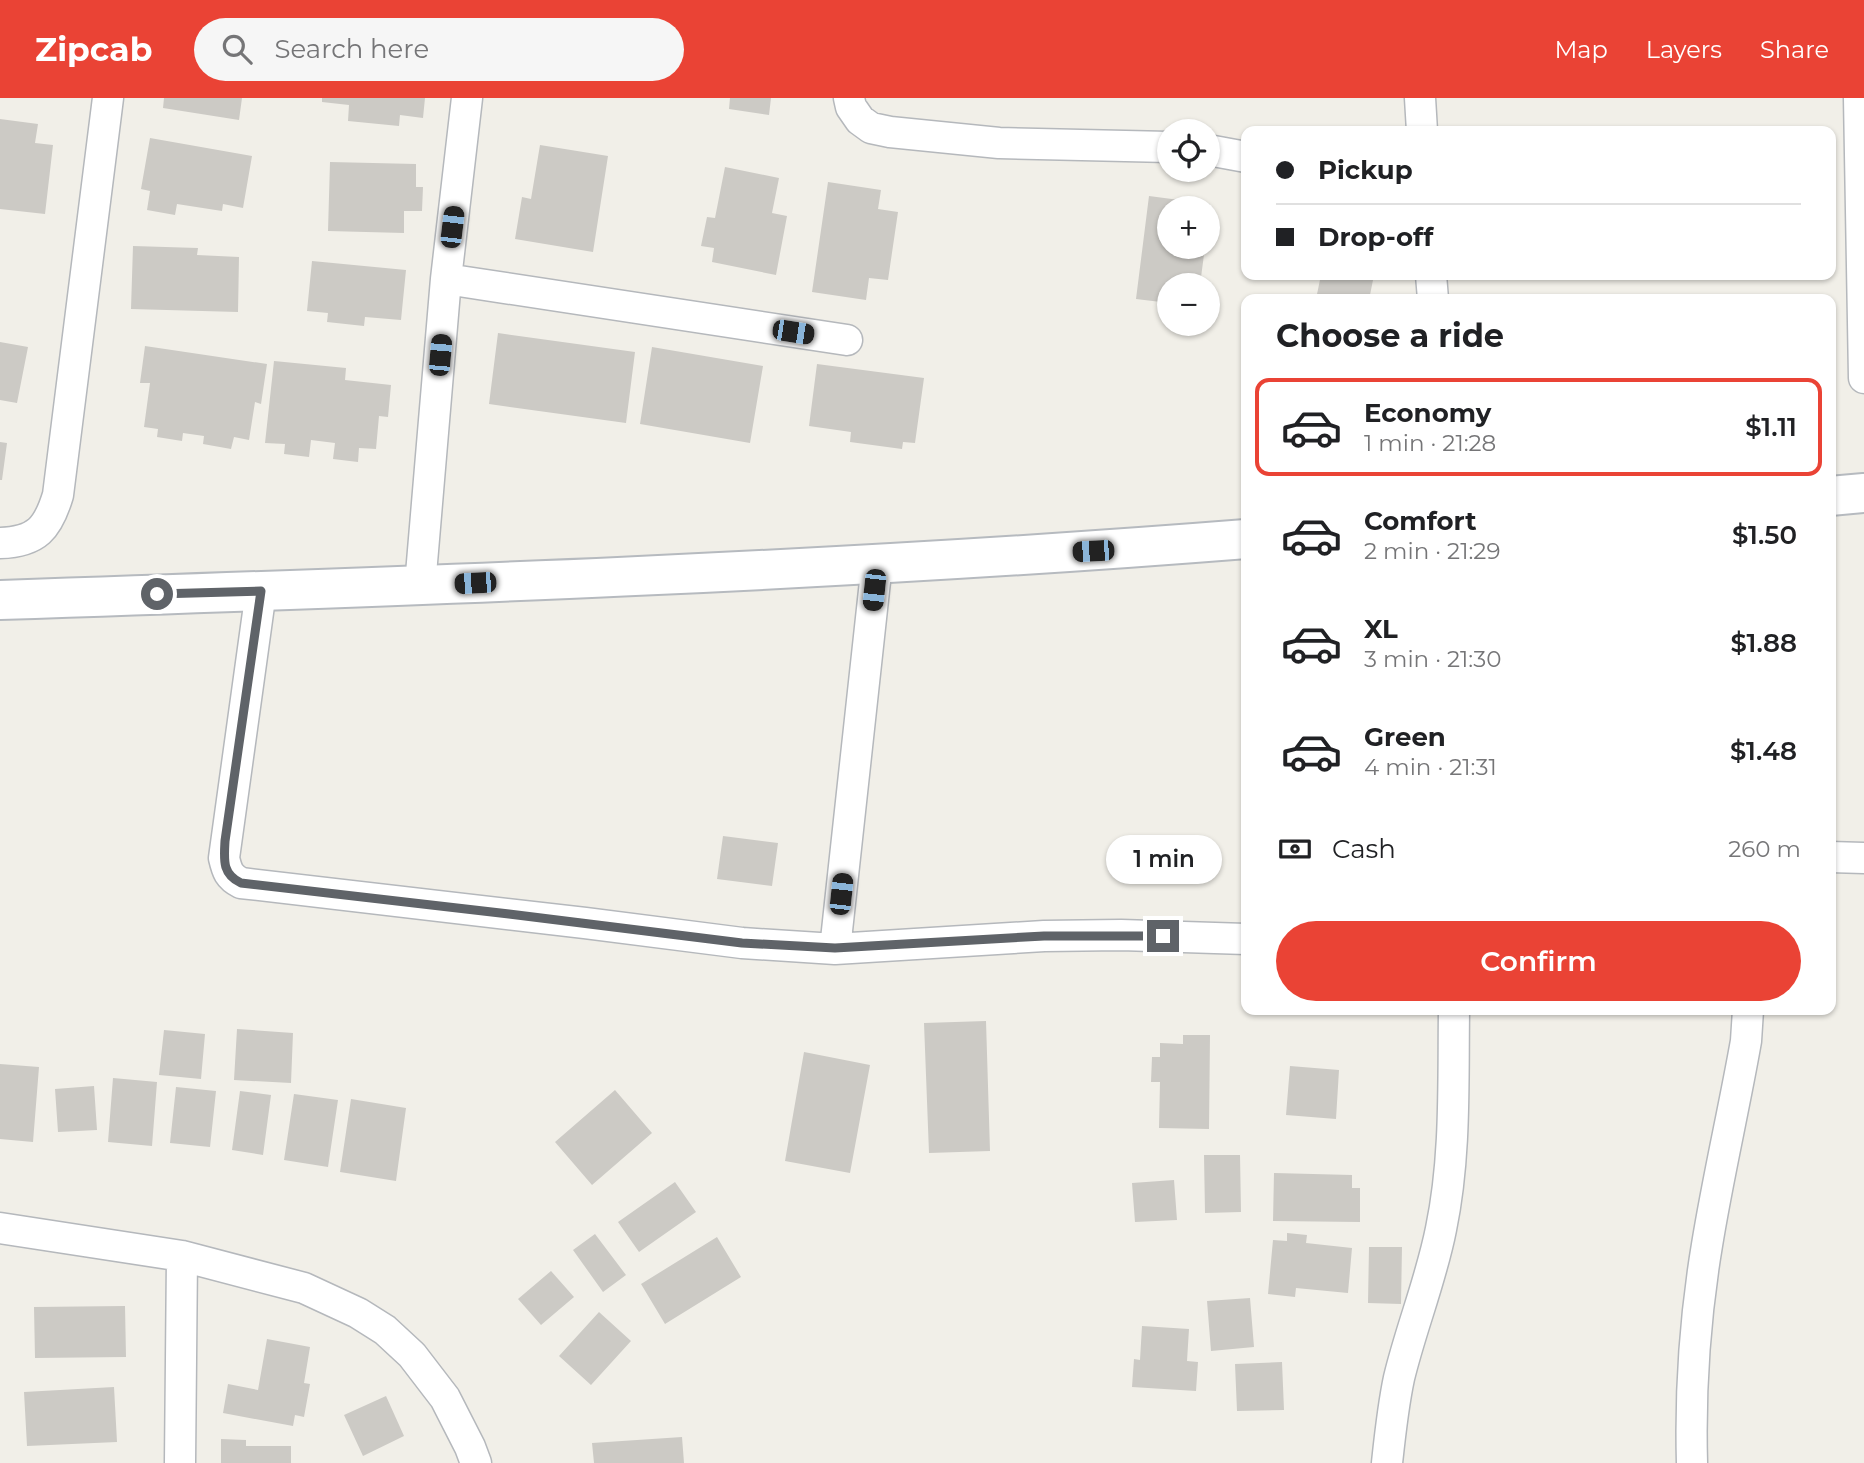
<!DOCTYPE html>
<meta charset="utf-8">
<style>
body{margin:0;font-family:Montserrat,sans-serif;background:#f6f6f6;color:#202124;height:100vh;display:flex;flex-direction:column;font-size:26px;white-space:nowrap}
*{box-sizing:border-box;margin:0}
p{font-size:23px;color:#757577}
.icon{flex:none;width:38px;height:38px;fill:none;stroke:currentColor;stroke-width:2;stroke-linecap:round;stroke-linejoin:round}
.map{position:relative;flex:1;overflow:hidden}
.panel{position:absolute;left:1241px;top:196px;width:595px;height:721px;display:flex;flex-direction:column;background:#fff;border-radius:14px;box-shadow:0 2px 5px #0004}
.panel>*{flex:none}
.banner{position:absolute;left:1241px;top:28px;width:595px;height:154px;border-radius:14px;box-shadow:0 2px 5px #0004;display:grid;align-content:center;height:154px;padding:0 35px;background:#fff}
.fabs{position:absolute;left:1157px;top:21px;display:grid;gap:14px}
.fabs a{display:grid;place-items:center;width:63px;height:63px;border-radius:50%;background:#fff;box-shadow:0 2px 5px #0004;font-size:35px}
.end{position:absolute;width:32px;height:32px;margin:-16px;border:9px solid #5f6368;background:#fff;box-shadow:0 0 0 4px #fff}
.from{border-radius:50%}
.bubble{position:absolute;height:49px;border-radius:24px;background:#fff;box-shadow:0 2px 5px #0004;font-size:23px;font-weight:600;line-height:49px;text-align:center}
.car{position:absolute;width:21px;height:42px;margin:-21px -10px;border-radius:9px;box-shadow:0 0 5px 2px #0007;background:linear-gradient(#222 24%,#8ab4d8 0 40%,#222 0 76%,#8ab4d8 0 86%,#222 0)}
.banner b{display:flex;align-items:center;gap:24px;height:66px;font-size:26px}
.banner b+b{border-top:2px solid #e0e0e0}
.banner i{width:18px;height:18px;background:#202124}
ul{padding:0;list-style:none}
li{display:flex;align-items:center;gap:21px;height:98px;margin:0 14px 10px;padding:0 21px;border:4px solid transparent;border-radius:14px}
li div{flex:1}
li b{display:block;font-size:26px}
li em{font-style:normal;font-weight:600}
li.current{border-color:#ea4335}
li>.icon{width:63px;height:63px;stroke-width:1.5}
h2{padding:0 35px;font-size:32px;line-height:84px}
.pay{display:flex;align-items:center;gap:18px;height:77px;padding:0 35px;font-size:26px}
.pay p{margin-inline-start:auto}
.action{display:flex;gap:14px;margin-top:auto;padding:14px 35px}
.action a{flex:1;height:80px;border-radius:42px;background:#ea4335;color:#fff;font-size:28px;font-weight:600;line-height:80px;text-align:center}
header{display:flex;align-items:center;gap:42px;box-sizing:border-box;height:98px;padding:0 35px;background:#ea4335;color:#fff}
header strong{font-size:33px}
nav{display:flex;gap:38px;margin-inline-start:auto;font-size:24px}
.search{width:490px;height:63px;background:#f6f6f6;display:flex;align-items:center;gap:18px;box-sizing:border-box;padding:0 24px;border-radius:38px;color:#757577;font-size:26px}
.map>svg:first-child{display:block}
.building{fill:#cccac5}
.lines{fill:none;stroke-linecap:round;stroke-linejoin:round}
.street-casing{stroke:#b5b8bc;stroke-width:33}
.secondary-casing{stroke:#b6babf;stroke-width:42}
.street{stroke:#fff;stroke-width:30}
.secondary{stroke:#fff;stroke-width:38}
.route{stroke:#5f6368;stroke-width:9}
</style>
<header>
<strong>Zipcab</strong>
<div class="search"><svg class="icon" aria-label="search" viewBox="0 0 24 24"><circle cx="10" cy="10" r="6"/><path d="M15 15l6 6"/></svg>Search here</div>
<nav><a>Map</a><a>Layers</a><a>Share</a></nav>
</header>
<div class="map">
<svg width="1864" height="1365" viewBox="0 0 1864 1365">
<rect width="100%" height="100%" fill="#f1efe8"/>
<path class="building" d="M164 0H242L239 22 163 10Z
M322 0H425L423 20 400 17 399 28 348 23 349 7 322 4Z
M730 0H771L769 17 729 11Z
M0 21 38 26 35 45 53 47 45 116 0 111Z
M150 40 252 58 243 110 223 106 222 113 177 106 175 117 147 112 150 93 141 91Z
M540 47 608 58 593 154 515 141 522 99 531 101Z
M330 64 416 66V89H423L422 113H404V135L328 133Z
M725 69 779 80 772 115 787 118 776 177 712 164 714 150 701 148 707 119 715 120Z
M828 84 881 92 878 111 898 114 888 182 869 180 866 202 812 194Z
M1149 98 1210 106V110H1169V149H1205L1200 187H1169V205L1136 201Z
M133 148 198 150 197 157 239 159 238 214 131 211Z
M312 163 406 172 401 222 365 219 364 228 327 224 328 215 307 213Z
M1321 177H1374L1370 197 1384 201H1316Z
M498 235 635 254 626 325 489 306Z
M0 244 28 249 17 305 0 302Z
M145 248 267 266 261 306 255 304 249 342 234 339 231 351 203 346 204 338 183 335 182 343 157 339 158 331 144 329 150 285H140Z
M652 249 763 268 750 345 640 326Z
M274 263 346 270 345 282 391 287 388 319 379 318 376 351 359 350 358 364 333 361 335 345 311 342 309 359 284 356 285 346 265 345Z
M817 266 924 280 915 345 903 344 902 351 850 344 851 334 809 328Z
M0 344 7 345 2 382H0Z
M723 738 778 745 772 788 717 781Z
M986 923 990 1053 929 1055 924 925Z
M237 931 293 935 291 985 234 982Z
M164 932 205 936 201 981 159 977Z
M1183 937H1210L1209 1031 1159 1030 1160 984H1151L1152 959H1160V945L1183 946Z
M804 954 870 967 850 1075 785 1063Z
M0 966 39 969 33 1044 0 1041Z
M1290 968 1339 972 1336 1021 1286 1017Z
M113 980 157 984 152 1048 108 1044Z
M94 988 97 1032 58 1034 55 991Z
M176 989 216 993 210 1049 170 1045Z
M615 992 652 1035 592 1087 555 1044Z
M240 993 271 997 263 1057 232 1052Z
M294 996 338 1002 328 1069 284 1062Z
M351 1001 406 1010 396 1083 340 1074Z
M1204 1057H1240L1241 1114 1205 1115Z
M1274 1075 1352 1077V1090H1360V1124L1273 1123Z
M1174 1082 1177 1122 1135 1124 1132 1085Z
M675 1084 696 1114 639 1154 618 1124Z
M1287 1135 1307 1137 1306 1145 1352 1150 1348 1195 1296 1190 1295 1199 1268 1196 1273 1142 1287 1143Z
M595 1136 626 1177 603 1194 573 1152Z
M717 1139 741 1179 665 1226 641 1186Z
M1369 1149H1402L1401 1206 1368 1205Z
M551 1173 574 1199 541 1227 518 1201Z
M1250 1200 1254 1249 1211 1253 1207 1203Z
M125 1208 126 1259 35 1260 34 1209Z
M599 1214 631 1243 591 1287 559 1258Z
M1142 1228 1189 1231 1187 1263 1198 1264 1196 1293 1132 1289 1134 1261 1140 1262Z
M267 1241 310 1249 304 1285 310 1286 304 1319 295 1317 293 1328 223 1315 228 1286 258 1292Z
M1282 1264 1284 1312 1237 1313 1235 1266Z
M114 1289 117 1344 27 1348 24 1294Z
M386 1298 404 1338 363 1358 344 1317Z
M682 1339 684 1365H594L592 1345Z
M221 1341 246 1342V1348H291V1365H221Z"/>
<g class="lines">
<defs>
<path id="street" d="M849 0 851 9 860 22 871 30 890 34 999 45 1169 49
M1420 0 1422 33
M1859 0 1864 280
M1208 52 1246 59
M1431 177 1433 201
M446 181 847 242
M0 445C37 444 48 430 58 397L108 0
M420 488 446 181 467 0
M261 493 224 760C227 773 229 779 241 785L585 825 742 845 835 851 1044 838 1121 837 1246 841
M1830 759 1864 760
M835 851 877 465
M0 1130 182 1158 304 1190 358 1215 385 1232 412 1257 445 1300 470 1349 476 1365
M180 1365 182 1158
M1387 1365C1390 1337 1393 1308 1399 1280 1411 1230 1431 1182 1441 1131 1456 1059 1453 984 1454 912
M1692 1365C1690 1293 1695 1219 1707 1147 1718 1079 1734 1011 1746 943L1748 912"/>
<path id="secondary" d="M1830 398 1864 395
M0 502C416 488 831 474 1246 441"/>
</defs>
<use href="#street" class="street-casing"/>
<use href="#secondary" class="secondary-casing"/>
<use href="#street" class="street"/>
<use href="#secondary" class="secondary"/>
</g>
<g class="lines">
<path class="route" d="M157 496 261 493 225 743C224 762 222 776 241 785L509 816 742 845 835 850 1044 838H1163"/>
</g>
</svg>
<div class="fabs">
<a><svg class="icon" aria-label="locate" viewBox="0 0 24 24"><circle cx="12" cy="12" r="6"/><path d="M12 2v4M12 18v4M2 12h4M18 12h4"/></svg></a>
<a>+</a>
<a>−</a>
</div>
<i class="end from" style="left:157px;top:496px"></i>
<i class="end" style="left:1163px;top:838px"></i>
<div class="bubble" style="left:1106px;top:737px;width:116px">1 min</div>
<i class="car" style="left:452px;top:129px;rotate:7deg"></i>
<i class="car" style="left:793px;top:234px;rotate:99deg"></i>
<i class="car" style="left:440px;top:257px;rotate:5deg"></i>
<i class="car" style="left:1093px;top:453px;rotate:267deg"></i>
<i class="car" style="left:475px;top:485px;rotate:267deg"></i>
<i class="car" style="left:874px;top:492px;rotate:186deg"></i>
<i class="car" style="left:841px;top:796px;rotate:6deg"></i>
<div class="banner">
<b><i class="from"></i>Pickup</b>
<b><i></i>Drop-off</b>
</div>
<section class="panel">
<h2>Choose a ride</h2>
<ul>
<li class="current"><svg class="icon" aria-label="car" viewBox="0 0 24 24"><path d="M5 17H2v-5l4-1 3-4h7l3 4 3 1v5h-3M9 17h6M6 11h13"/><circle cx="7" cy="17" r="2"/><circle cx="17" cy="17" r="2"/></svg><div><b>Economy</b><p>1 min · 21:28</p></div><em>$1.11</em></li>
<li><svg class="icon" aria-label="car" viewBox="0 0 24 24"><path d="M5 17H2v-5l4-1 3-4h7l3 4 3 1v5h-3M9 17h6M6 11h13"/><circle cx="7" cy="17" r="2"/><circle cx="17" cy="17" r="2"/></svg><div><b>Comfort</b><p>2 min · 21:29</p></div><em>$1.50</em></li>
<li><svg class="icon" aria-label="car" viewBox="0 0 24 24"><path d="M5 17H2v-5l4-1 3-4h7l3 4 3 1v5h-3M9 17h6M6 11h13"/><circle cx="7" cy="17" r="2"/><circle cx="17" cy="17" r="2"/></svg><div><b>XL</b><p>3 min · 21:30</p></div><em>$1.88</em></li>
<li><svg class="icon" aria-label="car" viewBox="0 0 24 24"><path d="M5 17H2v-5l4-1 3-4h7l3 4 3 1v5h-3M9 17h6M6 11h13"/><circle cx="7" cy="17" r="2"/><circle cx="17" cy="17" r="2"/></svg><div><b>Green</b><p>4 min · 21:31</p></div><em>$1.48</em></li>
</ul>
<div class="pay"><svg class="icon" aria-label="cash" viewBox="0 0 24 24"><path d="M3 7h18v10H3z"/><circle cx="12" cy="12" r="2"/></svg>Cash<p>260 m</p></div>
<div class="action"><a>Confirm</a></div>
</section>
</div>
